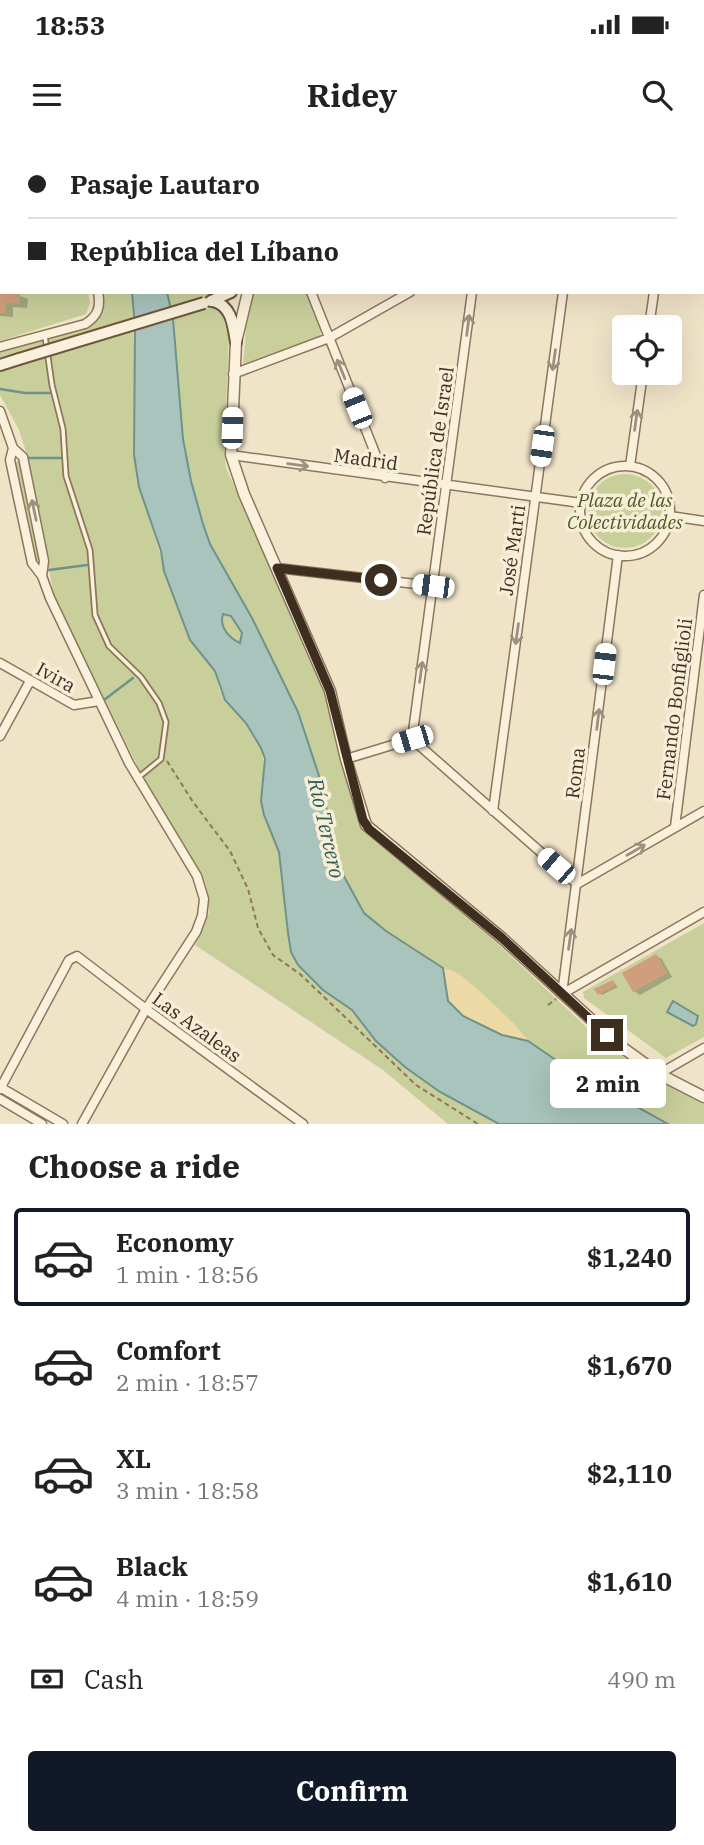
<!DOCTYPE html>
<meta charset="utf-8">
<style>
body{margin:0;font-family:"IBM Plex Serif",serif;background:#f6f6f6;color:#222;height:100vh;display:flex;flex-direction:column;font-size:26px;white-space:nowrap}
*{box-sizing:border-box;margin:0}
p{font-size:23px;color:#767676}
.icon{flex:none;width:38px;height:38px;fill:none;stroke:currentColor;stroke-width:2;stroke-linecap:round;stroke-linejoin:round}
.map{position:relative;height:984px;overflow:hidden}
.sheet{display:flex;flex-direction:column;background:#fff;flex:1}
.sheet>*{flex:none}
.guide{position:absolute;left:0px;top:0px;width:705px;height:154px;box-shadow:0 7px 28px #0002;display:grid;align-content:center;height:154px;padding:0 28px;background:#fff}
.fabs{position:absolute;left:612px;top:175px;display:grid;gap:14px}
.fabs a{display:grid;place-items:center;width:70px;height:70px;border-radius:7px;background:#fff;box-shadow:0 7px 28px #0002;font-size:35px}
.end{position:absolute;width:32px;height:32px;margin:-16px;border:9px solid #3d2e20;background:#fff;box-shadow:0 0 0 4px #fff}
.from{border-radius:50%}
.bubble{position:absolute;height:49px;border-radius:7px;background:#fff;box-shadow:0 7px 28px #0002;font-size:23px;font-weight:700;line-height:49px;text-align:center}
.car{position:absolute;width:21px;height:42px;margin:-21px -10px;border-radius:9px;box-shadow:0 0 5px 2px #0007;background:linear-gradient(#fff 24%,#345 0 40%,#fff 0 76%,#345 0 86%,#fff 0)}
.guide b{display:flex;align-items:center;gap:24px;height:66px;font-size:26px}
.guide b+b{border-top:2px solid #e0e0e0}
.guide i{width:18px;height:18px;background:#222}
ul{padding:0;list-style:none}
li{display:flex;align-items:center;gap:21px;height:98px;margin:0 14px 10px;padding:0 14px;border:4px solid transparent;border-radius:7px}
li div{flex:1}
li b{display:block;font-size:26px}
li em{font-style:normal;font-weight:700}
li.active{border-color:#111827}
li>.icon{width:63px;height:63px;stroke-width:1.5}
h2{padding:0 28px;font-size:32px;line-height:84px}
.pay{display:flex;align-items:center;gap:18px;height:77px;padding:0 28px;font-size:26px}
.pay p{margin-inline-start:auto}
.primary-button{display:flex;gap:14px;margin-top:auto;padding:14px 28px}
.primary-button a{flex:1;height:80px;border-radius:7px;background:#111827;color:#fff;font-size:28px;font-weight:700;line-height:80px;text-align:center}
.status{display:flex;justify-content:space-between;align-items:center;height:49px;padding:0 35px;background:#fff;direction:ltr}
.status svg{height:19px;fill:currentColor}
header{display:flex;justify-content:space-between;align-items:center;height:91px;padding:0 28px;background:#fff;font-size:32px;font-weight:700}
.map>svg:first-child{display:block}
.green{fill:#c9cf9b}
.sand{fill:#ecd9a5}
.water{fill:#a9c4bc;stroke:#6f938a;stroke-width:2;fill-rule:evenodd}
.shadow{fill:#0003}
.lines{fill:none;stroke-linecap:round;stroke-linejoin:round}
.stream{stroke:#6f938a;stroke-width:2.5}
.building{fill:#cf9f7d}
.service-casing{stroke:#8d765c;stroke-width:7}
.minor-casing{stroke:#8d765c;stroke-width:11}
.tertiary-casing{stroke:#8d765c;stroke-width:13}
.secondary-casing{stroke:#6f573f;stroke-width:14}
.path{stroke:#8d765c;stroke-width:2;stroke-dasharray:5 3.5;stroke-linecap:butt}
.service{stroke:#faf1dc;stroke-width:3.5}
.minor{stroke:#faf1dc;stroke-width:8}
.tertiary{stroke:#faf1dc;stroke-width:10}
.secondary{stroke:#faf1dc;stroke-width:10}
.secondary-bridge-casing{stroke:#6f573f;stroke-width:14;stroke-linecap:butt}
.secondary-bridge{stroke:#faf1dc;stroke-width:10}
.oneway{stroke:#9c907e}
.route{stroke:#3d2e20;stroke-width:9}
.labels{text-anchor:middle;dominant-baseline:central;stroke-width:7;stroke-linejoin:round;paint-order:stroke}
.street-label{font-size:19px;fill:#3d2e20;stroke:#f7eed8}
.park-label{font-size:19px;font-style:italic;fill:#4d5a26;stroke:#f7eed8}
.water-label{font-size:21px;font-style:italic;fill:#2f5d5a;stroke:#f7eed8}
</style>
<div class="status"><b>18:53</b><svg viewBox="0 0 49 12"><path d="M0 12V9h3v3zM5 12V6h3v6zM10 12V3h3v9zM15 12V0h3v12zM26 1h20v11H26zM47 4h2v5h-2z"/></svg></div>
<header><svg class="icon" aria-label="menu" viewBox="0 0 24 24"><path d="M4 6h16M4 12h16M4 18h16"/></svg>Ridey<svg class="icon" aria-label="search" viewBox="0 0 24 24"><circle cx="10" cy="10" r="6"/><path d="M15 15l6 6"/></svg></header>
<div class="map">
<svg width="704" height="984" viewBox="0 0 704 984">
<rect width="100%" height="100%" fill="#f0e4c8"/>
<path class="green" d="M0 49 2 152H88L90 163 86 174 0 201Z
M101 152H132L139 347 179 473 197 510 215 531 220 551 246 583 261 608 265 630 261 661 264 675 279 712 283 741 352 870 376 901 405 927 440 952 499 984H448L383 930 195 805 209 772 206 744 142 635 54 456 28 318 19 290 0 255V231L14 223H21L18 213 13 215 14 219 0 221V210L87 186Z
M167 152H222L170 169Z
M254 152H307L321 189 320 197 243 225 246 189Z
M210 166 222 174 229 198 224 310 226 328 326 554 341 621 362 690 496 802 598 898 656 939 704 964V984H668L569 929 528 901 514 884 458 834 443 828 386 791 364 773 357 762 334 712 323 648 298 572 252 478 210 404 203 384 191 341 183 299 172 176Z
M17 321 20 322 40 420 38 421 35 418 15 324Z
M588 371a37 37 0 1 1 74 0a37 37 0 1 1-74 0Z
M223 474 231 476 242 493 240 503C229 498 219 487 223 474Z
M704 783V897L666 918 584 858 583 852Z"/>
<path class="sand" d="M443 828C449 829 454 831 459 834 471 842 523 890 528 901 520 898 514 898 506 897 490 893 457 876 449 861 443 852 445 839 443 828Z"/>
<path class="water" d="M132 152H167L173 179 183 299 191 341 203 384 210 404 252 478 298 572 323 648 334 712 340 729 364 773 386 791 443 828 448 861 463 876 502 895 528 901 569 929 668 984H499L440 952 405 927 376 901 352 870 323 850 298 825 291 812 288 793 279 712 264 675 261 661 265 619 261 608 246 583 225 560 215 531 190 500 164 431 161 411 139 347 134 315 135 187ZM223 474 231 476 242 493 240 503C229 498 219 487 223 474Z
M673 861 698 876 696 884 693 886 667 872Z"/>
<path class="shadow" d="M0 143 2 152H14V154L28 159 27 168 13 167V177L0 176Z
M656 816 662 819 672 837 640 855 634 851Z
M613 842 618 847 602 855 599 853Z"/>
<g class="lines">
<path class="stream" d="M0 249 25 253H54
M28 318H62
M49 430 87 425
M104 560 133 538"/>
</g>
<path class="building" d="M0 152 20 153V164L6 163 5 173H0Z
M656 814 667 833 633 852 622 833Z
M613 840 616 845 598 855 594 849Z"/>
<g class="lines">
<defs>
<path id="service" d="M45 196 52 245 63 289 66 336 90 410 95 475 109 506 141 537 159 563 166 582 161 619 139 637"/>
<path id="minor" d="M289 0V2
M459 0 461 2
M551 2 552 0
M583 2V0
M675 2V0
M0 41 2 43
M311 152 385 338
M649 187 654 152
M0 207 85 184C98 176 101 167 98 152
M233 234 329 198 410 152
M0 271 13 308 23 317 44 421 42 436
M13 308 10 320 32 423 42 436 50 458 129 623 197 736 204 759 202 776 196 792 146 869 82 984
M231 315 581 363
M630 326 643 233
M580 371a45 45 0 1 1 90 0a45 45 0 1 1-90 0Z
M670 376 704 381
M277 428 433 446
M0 523 74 565 99 561
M0 596 30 541
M412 599 472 152
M412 599 577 744
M346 619 412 599
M493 671 563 152
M675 687 704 455
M577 744 704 671
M562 854 618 415
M562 854 704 772
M659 934 704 908
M0 947 63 984
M0 949 69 820 77 816 146 869 303 984
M0 959 42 984"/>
<path id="tertiary" d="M248 152 236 202 231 315 244 354 330 551 346 619 366 685 502 798 619 905 659 934 704 957"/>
<path id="secondary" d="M227 0 228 2
M428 2 429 0
M211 161 231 152
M213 161C232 166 233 185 236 202
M0 225 19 219"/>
</defs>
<use href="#service" class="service-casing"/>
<use href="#minor" class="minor-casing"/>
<use href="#tertiary" class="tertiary-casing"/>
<use href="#secondary" class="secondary-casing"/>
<path class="path" d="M167 621 193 662 230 711 248 749 258 788 273 815 300 834 416 945 478 984
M548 865 556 859"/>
<use href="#service" class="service"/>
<use href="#minor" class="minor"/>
<use href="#tertiary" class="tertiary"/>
<use href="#secondary" class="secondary"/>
<defs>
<path id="secondary-bridge" d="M19 219 204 163"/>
</defs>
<use href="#secondary-bridge" class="secondary-bridge-casing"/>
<use href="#secondary-bridge" class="secondary-bridge"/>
</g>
<defs><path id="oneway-shaft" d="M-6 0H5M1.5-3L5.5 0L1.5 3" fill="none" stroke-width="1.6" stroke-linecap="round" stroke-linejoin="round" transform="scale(1.75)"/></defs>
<g class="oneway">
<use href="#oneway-shaft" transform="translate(468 185) rotate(-83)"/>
<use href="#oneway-shaft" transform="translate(554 220) rotate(98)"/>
<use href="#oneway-shaft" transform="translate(341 229) rotate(-112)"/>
<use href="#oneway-shaft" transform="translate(636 280) rotate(-82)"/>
<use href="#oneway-shaft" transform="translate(298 325) rotate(8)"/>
<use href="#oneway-shaft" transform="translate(34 370) rotate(-102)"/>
<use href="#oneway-shaft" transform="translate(517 494) rotate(98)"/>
<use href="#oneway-shaft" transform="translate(421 532) rotate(-82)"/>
<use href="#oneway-shaft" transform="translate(598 579) rotate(-83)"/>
<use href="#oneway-shaft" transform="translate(636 710) rotate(-30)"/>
<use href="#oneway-shaft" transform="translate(570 799) rotate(-82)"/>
</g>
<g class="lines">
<path class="route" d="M381 440 277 428 330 551 363 680 369 689 502 798 607 895"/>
</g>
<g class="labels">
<g class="street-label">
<text transform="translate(435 311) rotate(-82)">República de Israel</text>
<text transform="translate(366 319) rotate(8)">Madrid</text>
<text transform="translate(512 410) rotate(-82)">José Marti</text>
<text transform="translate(56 537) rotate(29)">Ivira</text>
<text transform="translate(674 569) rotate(-83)">Fernando Bonfiglioli</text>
<text transform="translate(575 633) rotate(-83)">Roma</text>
<text transform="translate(197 887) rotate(36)">Las Azaleas</text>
</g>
<g class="park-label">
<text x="625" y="360">Plaza de las<tspan x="625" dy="22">Colectividades</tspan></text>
</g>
<g class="water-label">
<text transform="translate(327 688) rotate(77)">Río Tercero</text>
</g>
</g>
</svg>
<div class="fabs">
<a><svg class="icon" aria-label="locate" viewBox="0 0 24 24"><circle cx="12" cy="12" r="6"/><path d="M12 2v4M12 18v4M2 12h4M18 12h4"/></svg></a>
</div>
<i class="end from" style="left:381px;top:440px"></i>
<i class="end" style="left:607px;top:895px"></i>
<div class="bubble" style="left:550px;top:919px;width:116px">2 min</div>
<i class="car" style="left:357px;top:268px;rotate:338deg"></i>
<i class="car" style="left:232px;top:288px;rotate:2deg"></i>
<i class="car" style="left:542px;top:306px;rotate:188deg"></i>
<i class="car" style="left:433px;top:446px;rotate:277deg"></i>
<i class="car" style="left:604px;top:524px;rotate:7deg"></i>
<i class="car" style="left:412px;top:599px;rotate:253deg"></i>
<i class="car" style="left:556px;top:726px;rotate:311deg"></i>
<div class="guide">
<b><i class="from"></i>Pasaje Lautaro</b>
<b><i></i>República del Líbano</b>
</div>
</div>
<section class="sheet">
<h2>Choose a ride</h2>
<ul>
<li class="active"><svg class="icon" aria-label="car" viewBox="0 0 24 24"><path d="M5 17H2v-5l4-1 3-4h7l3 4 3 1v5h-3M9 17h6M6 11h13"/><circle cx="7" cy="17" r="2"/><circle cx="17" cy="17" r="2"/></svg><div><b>Economy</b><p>1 min · 18:56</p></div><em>$1,240</em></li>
<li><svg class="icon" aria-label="car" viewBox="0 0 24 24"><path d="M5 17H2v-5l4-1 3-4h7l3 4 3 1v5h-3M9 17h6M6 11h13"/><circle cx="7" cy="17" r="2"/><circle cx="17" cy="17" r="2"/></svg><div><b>Comfort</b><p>2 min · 18:57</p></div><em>$1,670</em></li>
<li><svg class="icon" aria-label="car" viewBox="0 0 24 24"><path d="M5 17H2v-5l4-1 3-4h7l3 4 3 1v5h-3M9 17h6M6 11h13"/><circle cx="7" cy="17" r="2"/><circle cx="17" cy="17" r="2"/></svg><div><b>XL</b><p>3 min · 18:58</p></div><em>$2,110</em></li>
<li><svg class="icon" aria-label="car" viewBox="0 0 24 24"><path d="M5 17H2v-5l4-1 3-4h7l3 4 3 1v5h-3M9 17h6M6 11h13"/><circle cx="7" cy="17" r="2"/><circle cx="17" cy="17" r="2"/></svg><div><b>Black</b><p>4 min · 18:59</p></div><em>$1,610</em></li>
</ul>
<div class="pay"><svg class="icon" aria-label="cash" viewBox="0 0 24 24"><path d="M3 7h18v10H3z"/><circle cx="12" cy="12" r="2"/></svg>Cash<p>490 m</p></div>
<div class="primary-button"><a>Confirm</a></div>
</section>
